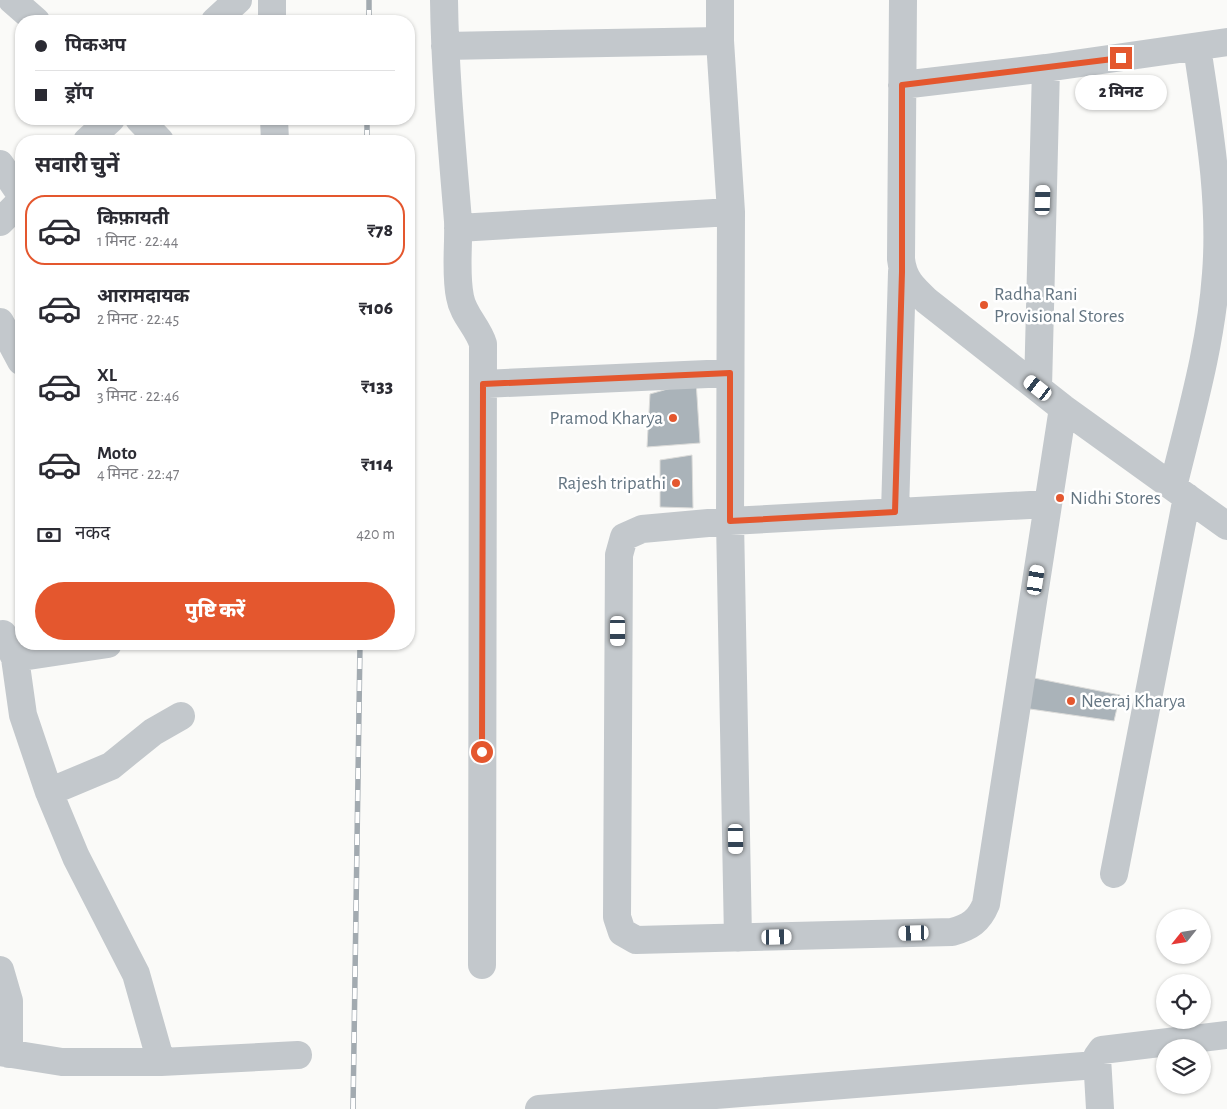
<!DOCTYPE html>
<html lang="hi">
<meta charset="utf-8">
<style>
body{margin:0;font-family:"Alegreya Sans","Noto Sans Devanagari",sans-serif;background:#f2f2f3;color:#2b2b33;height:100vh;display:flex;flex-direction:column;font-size:19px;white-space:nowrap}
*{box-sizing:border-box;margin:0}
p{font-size:16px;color:#7c7c81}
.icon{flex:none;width:28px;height:28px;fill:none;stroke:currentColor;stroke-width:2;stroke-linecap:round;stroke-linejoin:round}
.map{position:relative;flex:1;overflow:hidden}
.drawer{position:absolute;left:15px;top:135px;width:400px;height:515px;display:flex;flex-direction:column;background:#fff;border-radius:20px;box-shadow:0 1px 4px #0004}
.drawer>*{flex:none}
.top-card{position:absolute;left:15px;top:15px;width:400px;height:110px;border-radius:20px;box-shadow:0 1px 4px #0004;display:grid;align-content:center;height:110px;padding:0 20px;background:#fff}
.needle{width:32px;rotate:240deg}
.tools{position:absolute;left:1156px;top:909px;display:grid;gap:10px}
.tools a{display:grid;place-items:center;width:55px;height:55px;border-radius:50%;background:#fff;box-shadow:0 1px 4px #0004;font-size:25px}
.end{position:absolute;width:22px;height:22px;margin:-11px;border:6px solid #e4572e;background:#fff;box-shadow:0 0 0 2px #fff}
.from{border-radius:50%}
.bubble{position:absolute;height:35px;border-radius:18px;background:#fff;box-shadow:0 1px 4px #0004;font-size:16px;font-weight:800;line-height:35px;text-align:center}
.car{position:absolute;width:15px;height:30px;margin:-15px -8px;border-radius:6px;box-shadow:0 0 4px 1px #0007;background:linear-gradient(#fff 24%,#345 0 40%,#fff 0 76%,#345 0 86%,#fff 0)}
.top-card b{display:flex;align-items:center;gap:18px;height:48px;font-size:19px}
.top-card b+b{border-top:1px solid #e1e1e2}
.top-card i{width:12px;height:12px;background:#2b2b33}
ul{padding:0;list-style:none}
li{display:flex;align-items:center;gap:15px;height:70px;margin:0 10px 8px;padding:0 10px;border:2px solid transparent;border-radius:20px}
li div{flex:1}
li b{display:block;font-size:19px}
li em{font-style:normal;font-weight:800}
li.selected{border-color:#e4572e}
li>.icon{width:45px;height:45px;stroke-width:1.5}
h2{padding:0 20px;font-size:22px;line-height:60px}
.pay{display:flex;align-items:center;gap:12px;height:55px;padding:0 20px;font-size:19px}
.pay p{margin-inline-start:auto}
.cta{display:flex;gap:10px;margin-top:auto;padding:10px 20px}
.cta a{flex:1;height:58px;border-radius:30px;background:#e4572e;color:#fff;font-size:20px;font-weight:800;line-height:58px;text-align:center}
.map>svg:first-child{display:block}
.building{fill:#aab3b9;stroke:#dcdcda}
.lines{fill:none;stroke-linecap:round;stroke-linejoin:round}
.minor{stroke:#c3c8cc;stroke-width:28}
.rail-casing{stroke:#a2aab0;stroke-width:5.5}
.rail{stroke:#fff;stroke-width:4;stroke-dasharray:11;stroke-linecap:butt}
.route{stroke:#e4572e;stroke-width:6}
.poi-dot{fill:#e4572e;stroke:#fff;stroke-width:2}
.labels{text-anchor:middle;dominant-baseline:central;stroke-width:5;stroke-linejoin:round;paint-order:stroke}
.poi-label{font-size:19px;fill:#657683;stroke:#fff;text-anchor:start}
</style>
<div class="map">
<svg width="1227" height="1109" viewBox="0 0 1227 1109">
<rect width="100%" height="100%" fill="#fafaf8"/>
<path class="building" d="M696 381 700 443 647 447 650 394Z
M692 455 693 508 660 507V460Z
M1029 677 1120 695 1114 721 1023 708Z"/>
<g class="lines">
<path class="minor" d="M12 0 36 21
M272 0V21
M444 0C445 74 452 147 458 221 459 246 455 273 460 297 463 315 478 327 483 344L482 965
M720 0V41L731 212 730 521 738 938
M903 0 901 259C903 279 913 288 927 301L1063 408 1227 526
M215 21 238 0
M445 46 720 41
M902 85 1046 68 1227 42
M139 119 160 141
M274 119 275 141
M87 141 111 119
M0 164 21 195
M0 222 21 201
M458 228 731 212
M0 322 21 361
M483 384 730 373
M1038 388 1046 68
M1173 487C1190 417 1211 346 1216 274 1222 198 1208 122 1197 47
M1048 504 730 521 642 529 624 537 619 555 617 917 622 932 636 940 952 932C970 927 979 921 986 904L1063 408
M895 512 902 272
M3 634 15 658 23 715 49 792 76 857 136 974 161 1062
M15 658 108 644
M49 792 111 766 153 732 181 716
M1114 874 1187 497
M0 970 9 1001V1054
M0 1052 62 1062H161L298 1055
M539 1109 1096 1065
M1100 1109 1097 1057 1102 1050 1227 1035"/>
<defs>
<path id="rail" d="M369 21V0
M367 141V119
M353 1109 360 644"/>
</defs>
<use href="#rail" class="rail-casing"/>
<use href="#rail" class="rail"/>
</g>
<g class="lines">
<path class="route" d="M482 752 483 384 730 373V521L895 512 902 272V85L1121 58"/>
</g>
<g class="poi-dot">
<circle cx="984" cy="305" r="5"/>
<circle cx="673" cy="418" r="5"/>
<circle cx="676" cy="483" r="5"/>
<circle cx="1060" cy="498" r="5"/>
<circle cx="1071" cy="701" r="5"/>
</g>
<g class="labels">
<g class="poi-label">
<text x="994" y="294">Radha Rani<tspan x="994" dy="22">Provisional Stores</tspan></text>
<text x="663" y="418" text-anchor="end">Pramod Kharya</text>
<text x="666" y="483" text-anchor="end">Rajesh tripathi</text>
<text x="1070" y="498">Nidhi Stores</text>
<text x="1081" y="701">Neeraj Kharya</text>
</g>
</g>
</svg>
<div class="tools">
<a><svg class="needle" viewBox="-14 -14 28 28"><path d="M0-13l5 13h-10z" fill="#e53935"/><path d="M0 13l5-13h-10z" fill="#7c7c81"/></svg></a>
<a><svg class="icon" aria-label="locate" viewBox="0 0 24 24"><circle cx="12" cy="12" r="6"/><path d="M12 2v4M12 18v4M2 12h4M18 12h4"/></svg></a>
<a><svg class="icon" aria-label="layers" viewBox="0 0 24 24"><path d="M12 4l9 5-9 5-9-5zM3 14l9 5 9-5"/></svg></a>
</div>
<i class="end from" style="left:482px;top:752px"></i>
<i class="end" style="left:1121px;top:58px"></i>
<div class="bubble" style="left:1075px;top:75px;width:92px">2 मिनट</div>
<i class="car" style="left:1043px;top:200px;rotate:2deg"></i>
<i class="car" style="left:1038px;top:388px;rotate:308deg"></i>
<i class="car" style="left:1036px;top:580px;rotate:9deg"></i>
<i class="car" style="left:618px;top:631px;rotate:180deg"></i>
<i class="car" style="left:736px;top:839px;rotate:179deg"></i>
<i class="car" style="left:914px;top:933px;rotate:268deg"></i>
<i class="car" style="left:777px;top:937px;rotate:89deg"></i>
<div class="top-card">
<b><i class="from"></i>पिकअप</b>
<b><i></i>ड्रॉप</b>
</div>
<section class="drawer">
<h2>सवारी चुनें</h2>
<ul>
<li class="selected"><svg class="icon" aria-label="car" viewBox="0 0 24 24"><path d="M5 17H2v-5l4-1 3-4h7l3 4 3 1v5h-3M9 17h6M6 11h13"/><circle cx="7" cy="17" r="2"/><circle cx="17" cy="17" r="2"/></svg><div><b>किफ़ायती</b><p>1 मिनट · 22:44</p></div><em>₹78</em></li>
<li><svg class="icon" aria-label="car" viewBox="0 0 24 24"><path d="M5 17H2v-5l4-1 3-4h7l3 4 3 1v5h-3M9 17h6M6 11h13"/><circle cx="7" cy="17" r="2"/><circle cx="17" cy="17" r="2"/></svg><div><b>आरामदायक</b><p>2 मिनट · 22:45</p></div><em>₹106</em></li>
<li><svg class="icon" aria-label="car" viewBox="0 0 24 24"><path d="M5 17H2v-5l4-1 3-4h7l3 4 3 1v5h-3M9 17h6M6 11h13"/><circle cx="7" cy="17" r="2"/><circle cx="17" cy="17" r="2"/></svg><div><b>XL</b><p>3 मिनट · 22:46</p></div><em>₹133</em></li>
<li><svg class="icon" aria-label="car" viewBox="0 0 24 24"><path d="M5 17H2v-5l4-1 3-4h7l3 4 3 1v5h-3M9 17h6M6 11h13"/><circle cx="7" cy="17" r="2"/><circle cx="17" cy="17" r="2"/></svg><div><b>Moto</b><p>4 मिनट · 22:47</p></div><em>₹114</em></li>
</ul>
<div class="pay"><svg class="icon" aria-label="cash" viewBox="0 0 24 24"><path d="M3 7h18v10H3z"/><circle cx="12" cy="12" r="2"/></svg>नकद<p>420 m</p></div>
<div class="cta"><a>पुष्टि करें</a></div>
</section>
</div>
